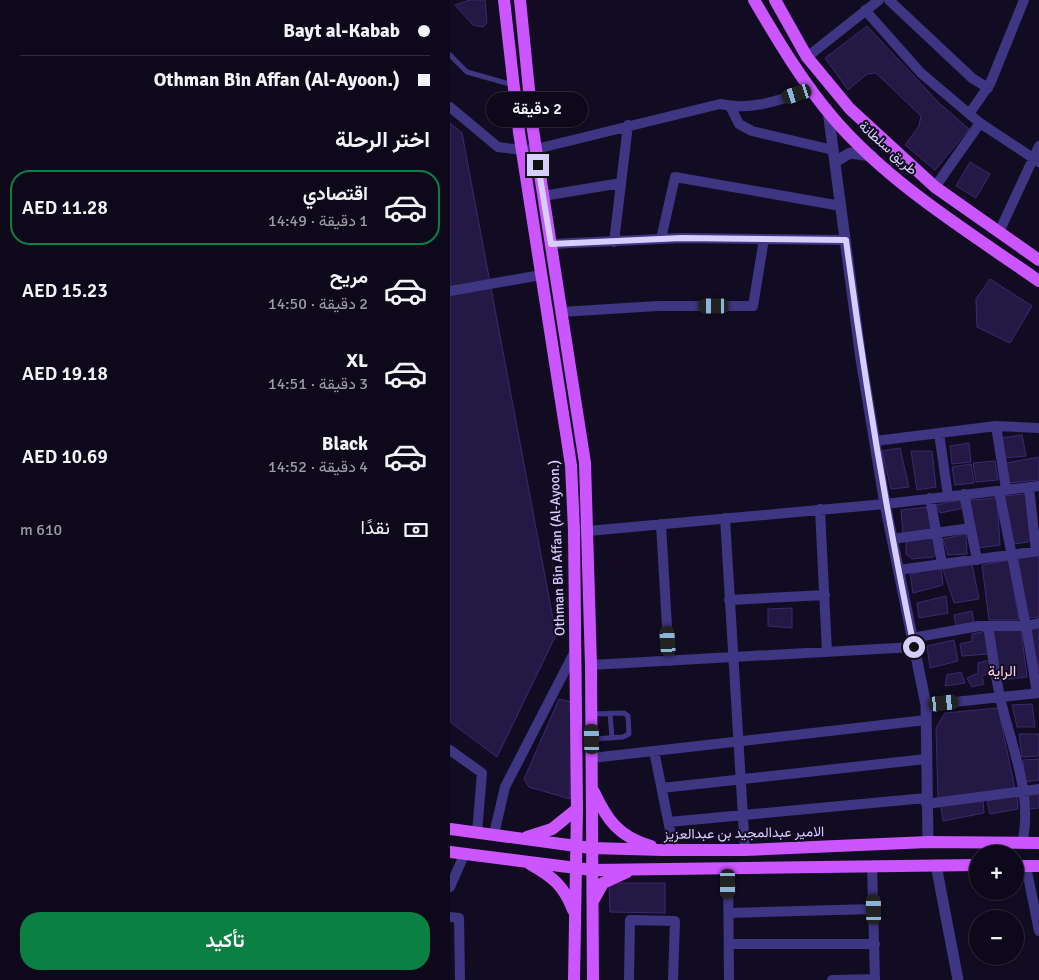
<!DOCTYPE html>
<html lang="ar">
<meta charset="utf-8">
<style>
body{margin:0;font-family:Signika,Vazirmatn,sans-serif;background:#171223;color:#f1f3f6;direction:rtl;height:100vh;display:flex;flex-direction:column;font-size:19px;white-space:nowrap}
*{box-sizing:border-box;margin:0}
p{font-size:16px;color:#9b9aa2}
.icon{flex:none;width:28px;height:28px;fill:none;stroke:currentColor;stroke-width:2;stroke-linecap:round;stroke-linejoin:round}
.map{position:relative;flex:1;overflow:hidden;direction:ltr}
.panel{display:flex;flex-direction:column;background:#0e091a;width:450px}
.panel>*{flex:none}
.top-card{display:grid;align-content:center;height:110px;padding:0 20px;background:#0e091a}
.buttons{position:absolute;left:519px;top:845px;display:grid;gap:10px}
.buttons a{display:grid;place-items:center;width:55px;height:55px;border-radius:50%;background:#0e091a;box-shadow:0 1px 4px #0004,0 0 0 1px #2e2a39;font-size:25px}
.end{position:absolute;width:22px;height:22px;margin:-11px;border:6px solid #d7ceff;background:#111;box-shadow:0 0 0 2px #111}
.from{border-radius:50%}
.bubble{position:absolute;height:35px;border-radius:18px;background:#0e091a;box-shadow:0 1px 4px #0004,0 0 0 1px #2e2a39;font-size:16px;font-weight:600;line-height:35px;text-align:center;direction:rtl}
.car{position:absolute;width:15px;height:30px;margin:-15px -8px;border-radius:6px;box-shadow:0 0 4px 1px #0007;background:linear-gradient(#222 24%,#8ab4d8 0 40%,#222 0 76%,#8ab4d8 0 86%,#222 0)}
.top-card b{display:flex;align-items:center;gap:18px;height:48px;font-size:19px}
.top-card b+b{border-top:1px solid #2e2a39}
.top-card i{width:12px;height:12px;background:#f1f3f6}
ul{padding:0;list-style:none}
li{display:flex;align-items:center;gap:15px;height:75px;margin:0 10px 8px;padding:0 10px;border:2px solid transparent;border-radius:20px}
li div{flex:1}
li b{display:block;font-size:19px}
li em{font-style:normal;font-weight:600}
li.current{border-color:#0b8043}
li>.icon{width:45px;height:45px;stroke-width:1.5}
h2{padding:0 20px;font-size:22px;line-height:60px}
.pay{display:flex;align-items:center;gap:12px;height:55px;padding:0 20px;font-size:19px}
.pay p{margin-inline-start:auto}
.button{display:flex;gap:10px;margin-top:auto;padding:10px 20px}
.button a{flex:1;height:58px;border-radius:20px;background:#0b8043;color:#fff;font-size:20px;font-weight:600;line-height:58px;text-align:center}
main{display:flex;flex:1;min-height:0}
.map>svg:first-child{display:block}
.building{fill:#241844;stroke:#3c2971}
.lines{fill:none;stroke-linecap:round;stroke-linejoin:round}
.service{stroke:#3e3583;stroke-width:5}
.minor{stroke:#3e3583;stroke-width:10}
.tertiary{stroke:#3e3583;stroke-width:11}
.primary{stroke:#cb55ff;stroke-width:12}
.route{stroke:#d7ceff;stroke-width:6}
.labels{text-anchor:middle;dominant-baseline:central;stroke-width:4;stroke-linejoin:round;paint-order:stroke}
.street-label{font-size:14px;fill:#d7ceff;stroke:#120c22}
.neighbourhood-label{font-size:15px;fill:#ffd0ea;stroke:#120c22}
</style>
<main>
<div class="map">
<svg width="589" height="980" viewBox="0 0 589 980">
<rect width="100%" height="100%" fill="#120c22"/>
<path class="building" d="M20 0H35L37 23 33 27 23 25 5 5Z
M417 26 489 103 519 129 485 170 455 145 469 126 471 116 426 73 417 74 398 90 375 58Z
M0 123 12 133 106 635 47 757 0 722Z
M520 162 540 174 526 198 506 186Z
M540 279 582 306 560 343 527 327 526 299Z
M572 435 576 456 554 458 551 438Z
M519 443 521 462 502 464 500 446Z
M450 448 459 487 441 489 432 451Z
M461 451H482L486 487 467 490Z
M589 457V480L559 483 556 463Z
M545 461 548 480 526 482 523 463Z
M521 464 524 483 505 485 502 467Z
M575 494 583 537 578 542 564 544 553 496Z
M547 498 550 545 528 548 520 500Z
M510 500 514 508 490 513 486 505Z
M478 507 481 532 453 533 451 510Z
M516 534 517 554 498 555 493 539Z
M483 537 488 552 483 557 462 559 456 554V542Z
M589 554V617L578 618 568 557Z
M559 560 569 620H539L532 565Z
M522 564 529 599 504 603 493 569Z
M491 567 493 585 463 593 460 574Z
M496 596 498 613 469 618 467 603Z
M342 608V628L318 626V609Z
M522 611 524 623 506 628 504 615Z
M589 626V672L580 628Z
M543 629 571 630 577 677 551 680Z
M536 631 539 654 512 656 510 644 522 641V634Z
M504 640 508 661 480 668 477 646Z
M540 660 543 671 532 676 534 684 522 687 517 678 528 673V663Z
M511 672 515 683 495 686 497 675Z
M109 699 121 702 120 799 79 787 74 779Z
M582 704 585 727H567L562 705Z
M548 708 565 789 488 799 486 728 495 713Z
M569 734H589V756L572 757Z
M589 759V780L574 782 573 760Z
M589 794V808L578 809 577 796Z
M567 795 568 809 540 814 537 801Z
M533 800 534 813 493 821 491 806Z
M159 883H215V913L160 912Z"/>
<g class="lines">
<path class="service" d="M0 55 17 72 63 85
M160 713 162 738
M142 714 174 713 178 716 179 734 173 737 143 739"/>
<path class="minor" d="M439 0 522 78 538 88
M415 10 471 73 530 123 589 162
M357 57 429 0
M280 106 289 124 302 131 383 150
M0 107 48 147 72 150 86 149 270 104C304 111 329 100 362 89
M519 114 540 84 574 0
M485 187 530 123
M93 196 171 183
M549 232 589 146
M211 239 225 177 391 206
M164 242 178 125
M101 244 232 238 395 240
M0 291 91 275
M111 312 207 306H303L314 239
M546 426 556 489
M489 433 498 496
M425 441 546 426 589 428
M579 487 586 551
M549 491 576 626 587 693
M514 494 527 560
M480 498 492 564
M370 509 377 652
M275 518 295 850
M211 524 219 661
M138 531 435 504 589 486
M442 539 521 528
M448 570 589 551
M279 600 375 595
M538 626C542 650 545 674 550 697 560 743 584 796 572 843
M462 638 529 626H576L589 623
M141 665 464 647
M476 705 589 693
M0 750 32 773 27 832
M204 751 224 850
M142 758 476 720
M212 788 476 759
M476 804 589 789
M219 822 476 798
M44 834 55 787 124 653
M422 866 425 980
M576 866 589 931
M278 869 279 980
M0 887 15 853
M279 913 424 909
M0 917 9 918 10 980
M279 944H425
M179 980 180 920 225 921 223 980
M382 980 425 979"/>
<path class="tertiary" d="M378 111 411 359 435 504 476 705 478 842
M385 162 400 153 422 156
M486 865 508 980"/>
<path class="primary" d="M54 0 69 132 121 465 124 530 127 809 124 980
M70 0 83 130 135 463 141 665 143 980
M304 0C328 41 353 83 384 119 441 185 519 232 589 281
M325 0 357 57 400 109 485 187 589 260
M144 792C157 820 169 837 201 846
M0 829 141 848 213 850H295L478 842 589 843
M77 837 102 829 127 809
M0 852 142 870 528 865
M80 864C103 877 114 886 123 910
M565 866H589
M143 901 153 883 177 872"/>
</g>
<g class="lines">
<path class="route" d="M88 165 101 244 232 238 396 240C414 377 436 512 464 647"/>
</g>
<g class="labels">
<g class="street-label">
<text transform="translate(438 148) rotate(42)">طريق سلطانة</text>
<text transform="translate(107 548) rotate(-92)">Othman Bin Affan (Al-Ayoon.)</text>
<text transform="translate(294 833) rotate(-1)">الامير عبدالمجيد بن عبدالعزيز</text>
</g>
<g class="neighbourhood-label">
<text x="552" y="671">الراية</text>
</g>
</g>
</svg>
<div class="buttons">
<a>+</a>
<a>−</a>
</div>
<i class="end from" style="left:464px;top:647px"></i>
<i class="end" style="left:88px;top:165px"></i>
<div class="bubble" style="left:36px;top:92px;width:102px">2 دقيقة</div>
<i class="car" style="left:347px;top:94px;rotate:252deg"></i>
<i class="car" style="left:264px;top:306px;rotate:270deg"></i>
<i class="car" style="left:218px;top:641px;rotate:356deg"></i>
<i class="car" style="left:494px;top:703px;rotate:84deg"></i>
<i class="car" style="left:142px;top:739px;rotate:359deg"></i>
<i class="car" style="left:278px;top:884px;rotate:180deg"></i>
<i class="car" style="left:424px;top:909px;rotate:359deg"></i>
</div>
<section class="panel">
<div class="top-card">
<b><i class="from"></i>Bayt al-Kabab</b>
<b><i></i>Othman Bin Affan (Al-Ayoon.)</b>
</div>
<h2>اختر الرحلة</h2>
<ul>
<li class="current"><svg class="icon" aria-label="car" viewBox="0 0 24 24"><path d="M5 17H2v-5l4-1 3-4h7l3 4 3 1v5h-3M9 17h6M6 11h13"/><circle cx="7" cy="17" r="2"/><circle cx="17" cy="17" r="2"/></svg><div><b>اقتصادي</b><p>1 دقيقة · 14:49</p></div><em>AED 11.28</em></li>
<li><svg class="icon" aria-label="car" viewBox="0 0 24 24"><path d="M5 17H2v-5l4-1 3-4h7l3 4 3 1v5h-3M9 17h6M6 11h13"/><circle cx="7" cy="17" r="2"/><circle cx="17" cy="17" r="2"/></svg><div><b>مريح</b><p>2 دقيقة · 14:50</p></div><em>AED 15.23</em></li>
<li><svg class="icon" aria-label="car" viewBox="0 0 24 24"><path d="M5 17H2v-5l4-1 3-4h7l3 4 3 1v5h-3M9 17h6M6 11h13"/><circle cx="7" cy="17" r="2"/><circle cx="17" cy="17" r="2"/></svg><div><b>XL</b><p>3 دقيقة · 14:51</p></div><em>AED 19.18</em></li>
<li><svg class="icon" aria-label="car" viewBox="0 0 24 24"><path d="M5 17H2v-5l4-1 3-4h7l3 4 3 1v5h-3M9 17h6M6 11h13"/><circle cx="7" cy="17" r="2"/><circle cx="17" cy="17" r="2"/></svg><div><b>Black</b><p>4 دقيقة · 14:52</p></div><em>AED 10.69</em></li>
</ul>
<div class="pay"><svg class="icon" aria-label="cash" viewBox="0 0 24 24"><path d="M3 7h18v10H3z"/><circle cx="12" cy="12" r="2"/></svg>نقدًا<p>610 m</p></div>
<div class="button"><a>تأكيد</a></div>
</section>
</main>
